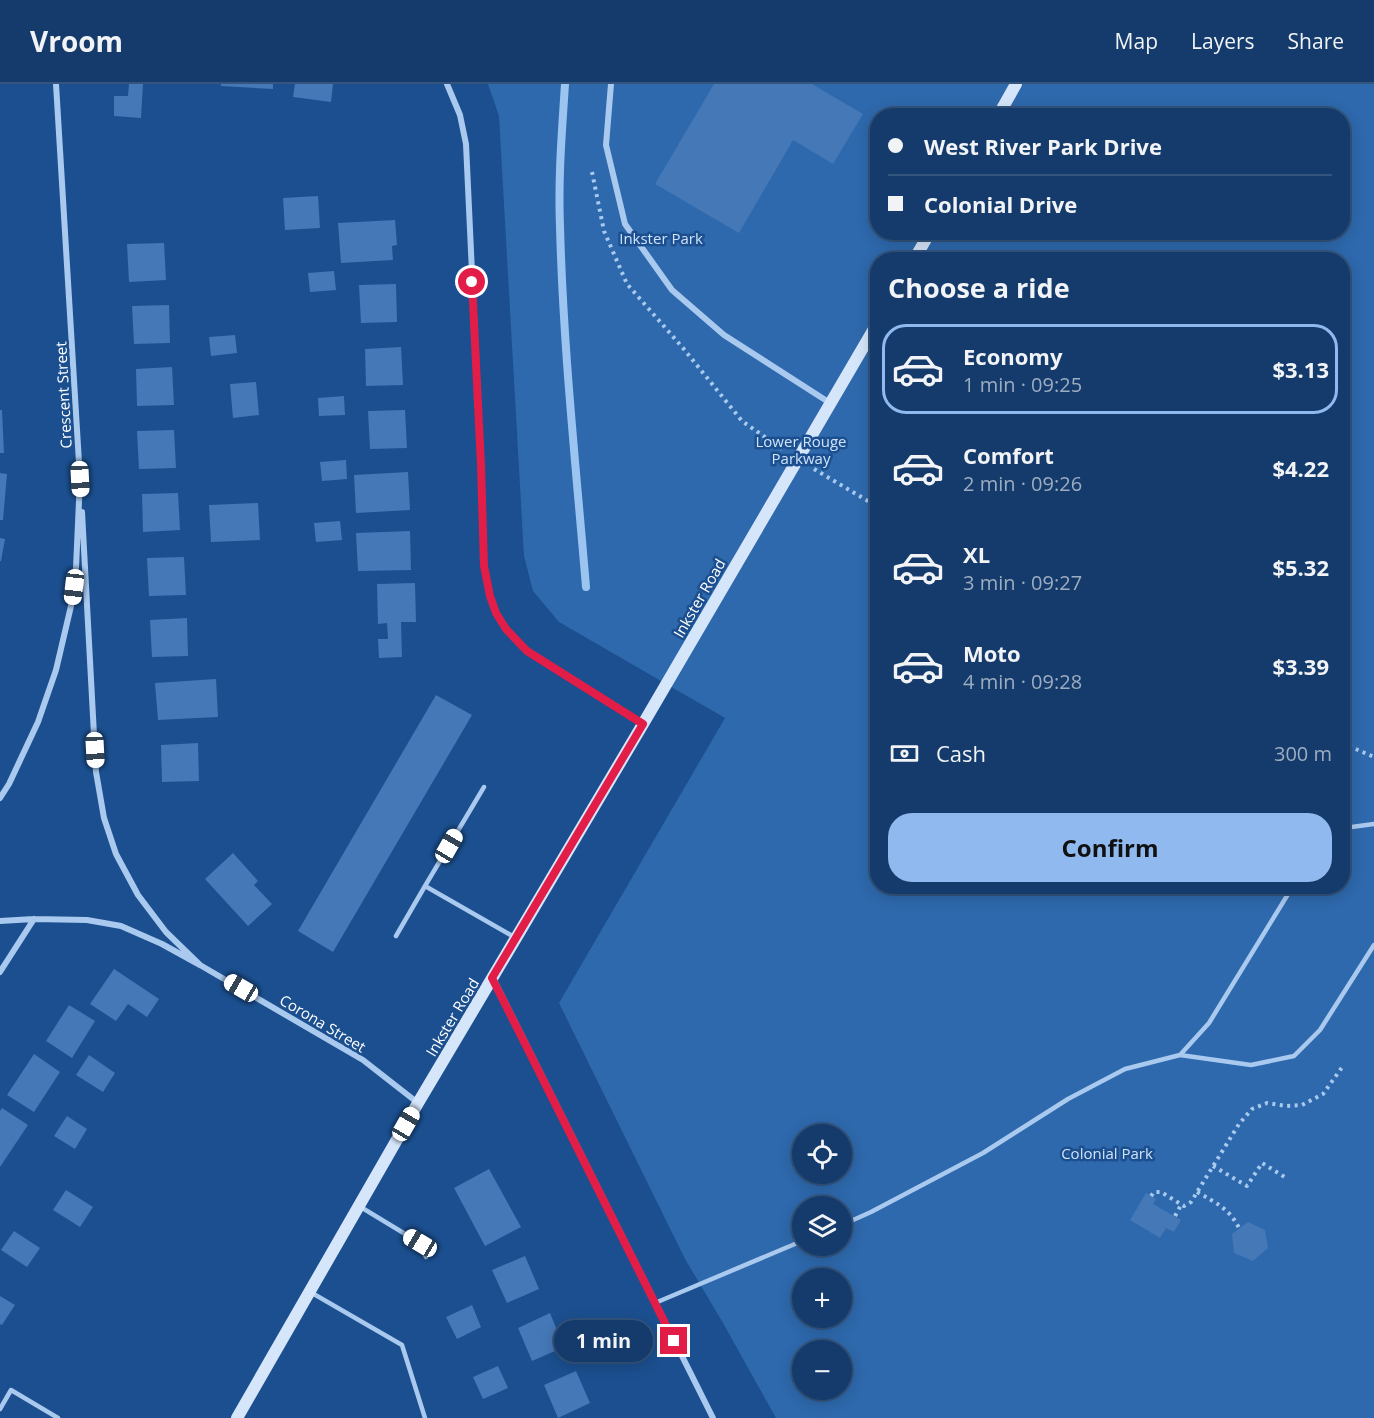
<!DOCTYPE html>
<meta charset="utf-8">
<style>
body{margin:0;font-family:"Open Sans",sans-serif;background:#214673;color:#f1f3f6;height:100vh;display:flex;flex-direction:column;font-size:22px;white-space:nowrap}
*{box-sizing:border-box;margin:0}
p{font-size:20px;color:#9dadc1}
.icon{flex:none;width:33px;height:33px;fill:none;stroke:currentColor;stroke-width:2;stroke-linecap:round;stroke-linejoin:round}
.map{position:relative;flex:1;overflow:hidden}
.side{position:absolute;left:870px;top:168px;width:480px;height:642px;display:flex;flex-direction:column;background:#143b6b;border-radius:24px;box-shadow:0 3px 15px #0003,0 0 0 2px #33557e}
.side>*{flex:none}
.hud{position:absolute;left:870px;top:24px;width:480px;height:132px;border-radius:24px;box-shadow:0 3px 15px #0003,0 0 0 2px #33557e;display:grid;align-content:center;height:132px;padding:0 18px;background:#143b6b}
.controls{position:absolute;left:792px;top:1040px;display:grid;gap:12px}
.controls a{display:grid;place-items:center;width:60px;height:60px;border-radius:50%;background:#143b6b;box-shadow:0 3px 15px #0003,0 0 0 2px #33557e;font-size:30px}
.end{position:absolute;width:27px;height:27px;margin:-14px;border:8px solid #e11d48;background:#fff;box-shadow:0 0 0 3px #fff}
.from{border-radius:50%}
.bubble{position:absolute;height:42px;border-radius:21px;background:#143b6b;box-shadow:0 3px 15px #0003,0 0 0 2px #33557e;font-size:20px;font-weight:700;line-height:42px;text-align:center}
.car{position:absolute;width:18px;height:36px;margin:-18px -9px;border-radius:8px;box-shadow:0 0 4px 2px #0007;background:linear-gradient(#fff 24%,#345 0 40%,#fff 0 76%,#345 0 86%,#fff 0)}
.hud b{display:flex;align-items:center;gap:21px;height:57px;font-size:22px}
.hud b+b{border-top:2px solid #33557e}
.hud i{width:15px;height:15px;background:#f1f3f6}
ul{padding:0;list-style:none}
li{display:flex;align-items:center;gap:18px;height:90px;margin:0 12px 9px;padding:0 6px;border:3px solid transparent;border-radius:24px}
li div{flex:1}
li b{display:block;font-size:22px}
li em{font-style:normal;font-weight:700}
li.selected{border-color:#90b9f0}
li>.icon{width:54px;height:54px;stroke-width:1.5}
h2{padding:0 18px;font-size:27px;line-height:72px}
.pay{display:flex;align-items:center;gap:15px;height:66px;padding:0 18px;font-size:22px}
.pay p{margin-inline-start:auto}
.cta{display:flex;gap:12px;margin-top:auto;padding:12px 18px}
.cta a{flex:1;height:69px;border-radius:24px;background:#90b9f0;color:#111;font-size:24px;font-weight:700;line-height:69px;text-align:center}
header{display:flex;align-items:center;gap:36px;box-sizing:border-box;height:84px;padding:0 30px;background:#143b6b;border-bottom:2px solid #33557e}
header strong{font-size:28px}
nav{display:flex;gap:33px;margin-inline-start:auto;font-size:21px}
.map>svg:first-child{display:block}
.green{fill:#2e69ad;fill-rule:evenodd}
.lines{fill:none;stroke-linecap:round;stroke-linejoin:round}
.stream{stroke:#9cc4f0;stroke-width:8}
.building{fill:#4478b7}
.path{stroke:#a9c9ee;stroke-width:4;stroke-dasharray:3 4.5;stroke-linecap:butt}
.lane{stroke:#a9c9ee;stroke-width:4.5}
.street{stroke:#a9c9ee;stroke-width:6}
.secondary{stroke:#d6e6fa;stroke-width:12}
.route{stroke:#e11d48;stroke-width:8}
.labels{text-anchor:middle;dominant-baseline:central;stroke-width:5;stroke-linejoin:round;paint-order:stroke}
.park-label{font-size:15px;fill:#cfe3fa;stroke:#1b4f8f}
.street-label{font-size:15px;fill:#fff;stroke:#1b4f8f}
</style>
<header>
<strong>Vroom</strong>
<nav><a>Map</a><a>Layers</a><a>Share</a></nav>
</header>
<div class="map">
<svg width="1374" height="1334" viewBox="0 0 1374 1334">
<rect width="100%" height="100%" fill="#1b4f8f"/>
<path class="green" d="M488 0H1374V1334H776L723 1239 685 1175 559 919 725 634 559 538 533 507 524 472 499 32ZM878 32H1342V148H878ZM878 176H1342V802H878ZM802 1050H842V1089H802ZM802 1122H842V1161H802ZM802 1194H842V1233H802ZM802 1266H842V1305H802Z"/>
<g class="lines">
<path class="stream" d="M565 0C562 47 558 94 560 142 563 262 576 383 586 503"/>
</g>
<path class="building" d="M129 0H143L141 34 114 32V12H128Z
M221 0H273V5L221 2Z
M295 0H333L331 18 293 13Z
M714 0H812L863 30 833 80 793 56 739 149 655 100Z
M318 112 320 144 285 146 283 114Z
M395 136 397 161 392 162 393 176 341 179 338 139Z
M164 159 166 196 129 198 127 160Z
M334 187 336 206 310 208 308 189Z
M396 200 397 238 361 239 359 201Z
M169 221 170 259 134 260 132 222Z
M235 251 237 269 211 272 209 253Z
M401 263 403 301 366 302 365 265Z
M172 283 174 321 137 322 136 285Z
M256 298 259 331 233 334 230 300Z
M344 312 345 331 319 332 318 314Z
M0 326H2L4 369H0Z
M405 326 407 364 370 365 368 327Z
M174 346 176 384 139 385 137 347Z
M346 376 347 395 322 397 320 378Z
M408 388 410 426 356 429 354 391Z
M0 389 7 390 3 436H0Z
M178 409 180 446 143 448 142 410Z
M258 419 260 456 211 458 209 421Z
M340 437 342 456 316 458 314 439Z
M410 447 411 486 358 487 356 449Z
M0 454 5 455 1 477H0Z
M184 473 186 511 149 512 147 474Z
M415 499 416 538H401L402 573 379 574 378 555H388L387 539 378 540 377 500Z
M187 534 188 572 152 573 150 536Z
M216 595 218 633 158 636 155 599Z
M436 611 472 631 333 868 298 847Z
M198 659 199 697 162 698 161 661Z
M233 769 258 797 254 801 272 820 248 842 205 795Z
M114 885 159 915 147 933 128 920 116 937 90 920Z
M69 921 95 937 72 974 46 957Z
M34 970 60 988 34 1028 7 1011Z
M89 971 115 989 103 1008 76 991Z
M2 1024 28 1041 0 1083V1027Z
M67 1032 87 1045 75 1065 54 1052Z
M489 1085 521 1143 485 1162 454 1104Z
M66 1106 93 1123 80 1143 53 1126Z
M1146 1109 1156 1115 1153 1120 1181 1136 1174 1148 1166 1144 1160 1154 1130 1136Z
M1248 1138 1265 1146 1268 1164 1253 1177 1234 1169 1232 1150Z
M14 1147 40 1164 27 1183 1 1166Z
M525 1172 539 1205 507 1219 492 1186Z
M0 1212 15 1221 2 1241 0 1240Z
M472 1221 481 1243 457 1255 446 1233Z
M550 1229 564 1263 532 1277 518 1244Z
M498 1282 508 1304 483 1315 473 1293Z
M576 1287 590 1319 558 1334 544 1301Z"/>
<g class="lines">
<path class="path" d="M592 88 604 147 627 200 683 264 742 337 782 365
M814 385 878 423
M1342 659 1374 673
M1213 1082 1247 1102 1262 1079 1288 1095
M1197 1108C1216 1119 1229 1124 1239 1144
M1151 1112 1154 1108H1161L1184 1122 1191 1118 1239 1040 1252 1025 1267 1019 1286 1022 1302 1021 1323 1010 1343 982
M1175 1132 1181 1121"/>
<path class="lane" d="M1342 746 1344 744 1374 740
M425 802 484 703
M396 852 425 802 516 854
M1180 971 1209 939 1293 802
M359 1122 420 1159 426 1173
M842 1141 871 1128 983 1069 1068 1015 1125 985 1180 971 1251 981 1294 972 1320 946 1374 861
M312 1209 402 1261 425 1334
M655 1219 802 1157
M0 1325 11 1306 58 1334"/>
<path class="street" d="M447 0 460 31 466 60 481 381 484 482 490 512 496 529 506 545 527 567 643 640
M611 0 606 61 625 140 672 206 724 251 830 319
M82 428 96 688 104 734 116 770 138 811 166 848 200 881
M0 714 9 700 38 638 56 586 71 522 76 484 80 395 56 0
M0 837 34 835 87 836 121 842 162 860 200 881 363 976 418 1019
M0 888 34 835
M493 894 713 1334"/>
<path class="secondary" d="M998 32 1016 0
M914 176 930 148
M237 1334 418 1019 643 640 878 238"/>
</g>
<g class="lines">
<path class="route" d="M472 198 481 381 484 482 490 512 496 529 506 545 527 567 643 640 492 894 674 1257"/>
</g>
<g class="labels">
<g class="park-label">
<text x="661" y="154">Inkster Park</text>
<text x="801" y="357">Lower Rouge<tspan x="801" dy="17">Parkway</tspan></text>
<text x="1107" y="1069">Colonial Park</text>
</g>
<g class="street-label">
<text transform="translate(63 311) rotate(-93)">Crescent Street</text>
<text transform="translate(699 514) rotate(-60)">Inkster Road</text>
<text transform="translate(452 933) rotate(-59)">Inkster Road</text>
<text transform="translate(323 939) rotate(31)">Corona Street</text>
</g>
</g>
</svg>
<div class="controls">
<a><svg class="icon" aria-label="locate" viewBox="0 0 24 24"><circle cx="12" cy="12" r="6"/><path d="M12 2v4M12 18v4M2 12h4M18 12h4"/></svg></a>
<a><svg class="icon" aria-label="layers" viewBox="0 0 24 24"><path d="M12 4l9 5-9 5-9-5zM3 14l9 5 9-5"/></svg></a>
<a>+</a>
<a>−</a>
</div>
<i class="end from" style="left:472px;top:198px"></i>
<i class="end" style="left:674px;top:1257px"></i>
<div class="bubble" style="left:554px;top:1236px;width:99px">1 min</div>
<i class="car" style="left:80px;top:395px;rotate:177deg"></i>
<i class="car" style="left:74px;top:503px;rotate:187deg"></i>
<i class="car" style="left:95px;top:666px;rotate:177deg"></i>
<i class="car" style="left:449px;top:762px;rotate:30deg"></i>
<i class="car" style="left:241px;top:904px;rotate:300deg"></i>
<i class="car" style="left:406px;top:1040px;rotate:30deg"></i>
<i class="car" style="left:420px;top:1159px;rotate:301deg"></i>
<div class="hud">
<b><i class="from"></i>West River Park Drive</b>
<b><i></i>Colonial Drive</b>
</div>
<section class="side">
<h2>Choose a ride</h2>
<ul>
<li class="selected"><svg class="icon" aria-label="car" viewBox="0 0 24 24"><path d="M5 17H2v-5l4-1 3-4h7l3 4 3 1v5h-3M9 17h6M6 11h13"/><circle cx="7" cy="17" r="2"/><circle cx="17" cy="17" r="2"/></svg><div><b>Economy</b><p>1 min · 09:25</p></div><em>$3.13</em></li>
<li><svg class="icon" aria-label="car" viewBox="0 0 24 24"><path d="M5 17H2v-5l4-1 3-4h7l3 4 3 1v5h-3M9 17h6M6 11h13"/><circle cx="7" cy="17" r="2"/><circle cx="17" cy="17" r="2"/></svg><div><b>Comfort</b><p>2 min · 09:26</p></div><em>$4.22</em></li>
<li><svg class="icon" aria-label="car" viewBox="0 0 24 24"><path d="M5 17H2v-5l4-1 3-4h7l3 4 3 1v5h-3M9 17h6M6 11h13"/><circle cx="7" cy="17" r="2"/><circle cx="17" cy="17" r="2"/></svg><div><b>XL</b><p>3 min · 09:27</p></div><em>$5.32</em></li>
<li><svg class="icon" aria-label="car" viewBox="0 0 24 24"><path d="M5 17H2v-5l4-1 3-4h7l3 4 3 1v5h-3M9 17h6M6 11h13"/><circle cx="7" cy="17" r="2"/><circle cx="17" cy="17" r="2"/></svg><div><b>Moto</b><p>4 min · 09:28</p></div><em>$3.39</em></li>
</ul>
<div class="pay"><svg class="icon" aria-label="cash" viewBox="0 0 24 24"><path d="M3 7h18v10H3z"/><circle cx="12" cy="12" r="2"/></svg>Cash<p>300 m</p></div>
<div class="cta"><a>Confirm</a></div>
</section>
</div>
